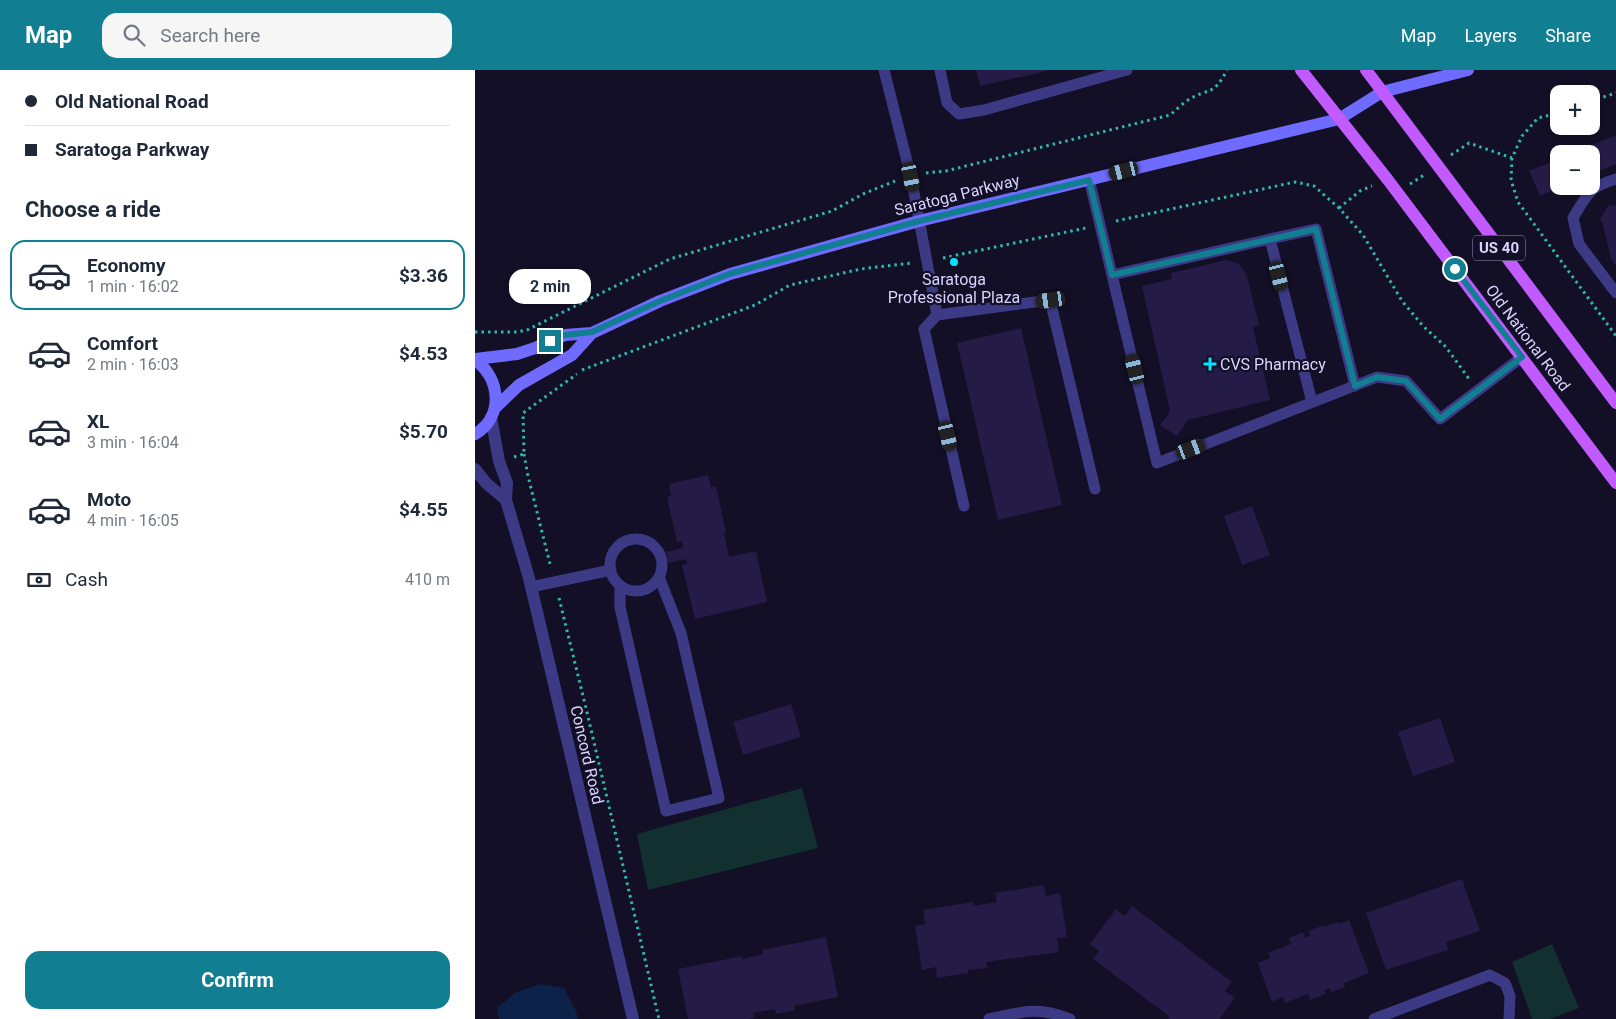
<!DOCTYPE html>
<meta charset="utf-8">
<style>
body{margin:0;font-family:Roboto,sans-serif;background:#f6f6f7;color:#1f2937;height:100vh;display:flex;flex-direction:column;font-size:19px;white-space:nowrap}
*{box-sizing:border-box;margin:0}
p{font-size:16px;color:#747a83}
.icon{flex:none;width:28px;height:28px;fill:none;stroke:currentColor;stroke-width:2;stroke-linecap:round;stroke-linejoin:round}
.map{position:relative;flex:1;overflow:hidden}
.details{display:flex;flex-direction:column;background:#fff;width:475px}
.details>*{flex:none}
.banner{display:grid;align-content:center;height:110px;padding:0 25px;background:#fff}
.buttons{position:absolute;left:1075px;top:15px;display:grid;gap:10px}
.buttons a{display:grid;place-items:center;width:50px;height:50px;border-radius:10px;background:#fff;box-shadow:0 1px 4px #0004;font-size:25px}
.end{position:absolute;width:22px;height:22px;margin:-11px;border:6px solid #117e91;background:#fff;box-shadow:0 0 0 2px #fff}
.from{border-radius:50%}
.bubble{position:absolute;height:35px;border-radius:15px;background:#fff;box-shadow:0 1px 4px #0004;font-size:16px;font-weight:700;line-height:35px;text-align:center}
.car{position:absolute;width:15px;height:30px;margin:-15px -8px;border-radius:6px;box-shadow:0 0 4px 1px #0007;background:linear-gradient(#222 24%,#8ab4d8 0 40%,#222 0 76%,#8ab4d8 0 86%,#222 0)}
.banner b{display:flex;align-items:center;gap:18px;height:48px;font-size:19px}
.banner b+b{border-top:1px solid #e0e1e3}
.banner i{width:12px;height:12px;background:#1f2937}
ul{padding:0;list-style:none}
li{display:flex;align-items:center;gap:15px;height:70px;margin:0 10px 8px;padding:0 15px;border:2px solid transparent;border-radius:15px}
li div{flex:1}
li b{display:block;font-size:19px}
li em{font-style:normal;font-weight:700}
li.on{border-color:#117e91}
li>.icon{width:45px;height:45px;stroke-width:1.5}
h2{padding:0 25px;font-size:22px;line-height:60px}
.pay{display:flex;align-items:center;gap:12px;height:55px;padding:0 25px;font-size:19px}
.pay p{margin-inline-start:auto}
.button{display:flex;gap:10px;margin-top:auto;padding:10px 25px}
.button a{flex:1;height:58px;border-radius:15px;background:#117e91;color:#fff;font-size:20px;font-weight:700;line-height:58px;text-align:center}
header{display:flex;align-items:center;gap:30px;box-sizing:border-box;height:70px;padding:0 25px;background:#117e91;color:#fff}
header strong{font-size:24px}
nav{display:flex;gap:28px;margin-inline-start:auto;font-size:18px}
.search{width:350px;height:45px;background:#f6f6f7;display:flex;align-items:center;gap:12px;box-sizing:border-box;padding:0 18px;border-radius:15px;color:#747a83;font-size:19px}
main{display:flex;flex:1;min-height:0}
.map>svg:first-child{display:block}
.green{fill:#12302f}
.water{fill:#0c2248}
.building{fill:#241b47}
.lines{fill:none;stroke-linecap:round;stroke-linejoin:round}
.path{stroke:#2fb8b0;stroke-width:3;stroke-dasharray:2.5 4;stroke-linecap:butt}
.lane{stroke:#3d3a85;stroke-width:11}
.street{stroke:#3d3a85;stroke-width:12}
.secondary{stroke:#6f6bff;stroke-width:12}
.primary{stroke:#c25bff;stroke-width:12}
.route{stroke:#117e91;stroke-width:6}
.poi-dot{fill:#00e5ff;stroke:#130f26;stroke-width:2}
.labels{text-anchor:middle;dominant-baseline:central;stroke-width:4.5;stroke-linejoin:round;paint-order:stroke}
.shield{fill:#130f26;stroke:#9e99be;stroke-width:1}
.shield-label{font-size:15px;font-weight:bold;fill:#d9d4ff}
.street-label{font-size:16px;fill:#d9d4ff;stroke:#130f26}
.poi-label{font-size:16px;fill:#d9d4ff;stroke:#130f26}
</style>
<header>
<strong>Map</strong>
<div class="search"><svg class="icon" aria-label="search" viewBox="0 0 24 24"><circle cx="10" cy="10" r="6"/><path d="M15 15l6 6"/></svg>Search here</div>
<nav><a>Map</a><a>Layers</a><a>Share</a></nav>
</header>
<main>
<section class="details">
<div class="banner">
<b><i class="from"></i>Old National Road</b>
<b><i></i>Saratoga Parkway</b>
</div>
<h2>Choose a ride</h2>
<ul>
<li class="on"><svg class="icon" aria-label="car" viewBox="0 0 24 24"><path d="M5 17H2v-5l4-1 3-4h7l3 4 3 1v5h-3M9 17h6M6 11h13"/><circle cx="7" cy="17" r="2"/><circle cx="17" cy="17" r="2"/></svg><div><b>Economy</b><p>1 min · 16:02</p></div><em>$3.36</em></li>
<li><svg class="icon" aria-label="car" viewBox="0 0 24 24"><path d="M5 17H2v-5l4-1 3-4h7l3 4 3 1v5h-3M9 17h6M6 11h13"/><circle cx="7" cy="17" r="2"/><circle cx="17" cy="17" r="2"/></svg><div><b>Comfort</b><p>2 min · 16:03</p></div><em>$4.53</em></li>
<li><svg class="icon" aria-label="car" viewBox="0 0 24 24"><path d="M5 17H2v-5l4-1 3-4h7l3 4 3 1v5h-3M9 17h6M6 11h13"/><circle cx="7" cy="17" r="2"/><circle cx="17" cy="17" r="2"/></svg><div><b>XL</b><p>3 min · 16:04</p></div><em>$5.70</em></li>
<li><svg class="icon" aria-label="car" viewBox="0 0 24 24"><path d="M5 17H2v-5l4-1 3-4h7l3 4 3 1v5h-3M9 17h6M6 11h13"/><circle cx="7" cy="17" r="2"/><circle cx="17" cy="17" r="2"/></svg><div><b>Moto</b><p>4 min · 16:05</p></div><em>$4.55</em></li>
</ul>
<div class="pay"><svg class="icon" aria-label="cash" viewBox="0 0 24 24"><path d="M3 7h18v10H3z"/><circle cx="12" cy="12" r="2"/></svg>Cash<p>410 m</p></div>
<div class="button"><a>Confirm</a></div>
</section>
<div class="map">
<svg width="1141" height="949" viewBox="0 0 1141 949">
<rect width="100%" height="100%" fill="#130f26"/>
<path class="green" d="M327 718 343 778 173 820 162 764Z
M1077 874 1104 938 1075 949H1057L1037 892Z"/>
<path class="water" d="M65 914 89 918 101 941 103 949H24L22 938 40 923Z"/>
<path class="building" d="M501 0H572V1L505 16Z
M1141 65V94L1116 105V84H1096Z
M1084 89V116H1088L1065 126 1054 101Z
M1134 134 1138 136 1141 135V196L1136 189 1127 151 1125 150Z
M751 190 764 194 772 206 784 255 778 257 795 330 713 350 702 366 685 355 695 341 667 216 697 209 696 203Z
M546 258 587 435 523 450 482 273Z
M233 405 236 417 241 416 251 462 249 463 254 487 281 481 292 532 220 549 207 495 212 494 211 489 193 493 191 482 208 478 207 471 202 472 192 427 196 426 194 414Z
M777 436 795 485 767 495 749 446Z
M316 634 326 667 268 685 258 652Z
M965 648 980 692 938 706 923 662Z
M987 809 1005 861 971 872 973 880 911 900 891 843Z
M569 815 571 826 585 823 592 867 582 868 584 882 511 892 512 898 493 900V903L462 908 461 897 447 900 440 856 450 854 448 840 498 832V836L522 832 520 823Z
M657 836 757 912 750 921 760 928 744 949H693L695 947 618 889 624 881 615 874 641 839 650 846Z
M874 850 894 903 869 913 870 917 856 922 854 918 849 920 851 924 835 930 833 924 810 933 808 927 797 932 783 893 795 888 793 883 816 874 814 868 828 862 830 868 835 866 834 861 848 855 849 857 863 852 864 854Z
M351 867 363 927 319 936 320 940 301 944 300 939 278 943 279 948 273 949H213L203 899 267 886V889L288 884 287 880Z"/>
<g class="lines">
<path class="path" d="M1116 31 1141 23
M976 85 994 73 1037 88 1047 66 1063 48 1084 43
M1037 88 1036 110 1043 132 1141 266
M451 103 471 101 695 45C701 40 707 34 713 30 734 17 738 27 752 0
M935 114 949 105
M864 138 885 121 897 116
M641 151 820 112 839 116 864 138 888 165 927 231 949 257 971 277 994 309
M468 188 611 158
M0 262H42L52 260 195 189 357 141 388 124 420 111
M107 300 280 235 315 215 386 199 437 193
M49 384 53 406 76 498
M39 387 49 384 48 343 102 304
M84 528 110 634 184 949"/>
<path class="lane" d="M409 0 436 107 462 245 575 230 620 419
M465 0 472 33 484 44 509 40 652 0
M614 109 682 393 902 307 931 311 965 349 1047 287
M1141 109C1114 117 1112 125 1098 148L1104 174 1141 223
M637 205 795 169
M462 245 449 259 489 436
M837 332 795 169 841 159 880 316
M135 495a26 26 0 1 1 52 0a26 26 0 1 1-52 0Z
M145 515V537L191 741 244 728 206 563 184 507
M56 517 136 500
M514 949C547 942 562 936 595 949
M899 949 1015 905 1030 913 1035 926 1034 949"/>
<path class="street" d="M16 347 24 391 32 413 31 430 54 508 158 949
M0 399 11 413 31 430"/>
<path class="secondary" d="M0 289 42 284 60 278 90 265 117 263 185 231 255 204 444 151 864 49 907 22 993 0
M0 290C26 308 29 347 0 364
M20 338 44 315 97 285 117 263"/>
<path class="primary" d="M826 0 913 110 1141 413
M891 0 1141 333"/>
</g>
<g class="lines">
<path class="route" d="M75 271 90 265 117 262 185 231 254 204 444 151 614 110 637 205 841 159 880 316 902 307 931 311 965 349 1047 287 980 199"/>
</g>
<g class="poi-dot">
<circle cx="479" cy="192" r="5"/>
<path d="M732.5 286.5h5v5h5v5h-5v5h-5v-5h-5v-5h5z"/>
</g>
<g class="labels">
<rect class="shield" x="998" y="165.5" width="52" height="25" rx="4"/>
<g class="shield-label">
<text x="1024" y="178">US 40</text>
</g>
<g class="street-label">
<text transform="translate(482 125) rotate(-14)">Saratoga Parkway</text>
<text transform="translate(1053 268) rotate(53)">Old National Road</text>
<text transform="translate(112 685) rotate(77)">Concord Road</text>
</g>
<g class="poi-label">
<text x="479" y="209">Saratoga<tspan x="479" dy="18">Professional Plaza</tspan></text>
<text x="745" y="294" text-anchor="start">CVS Pharmacy</text>
</g>
</g>
</svg>
<div class="buttons">
<a>+</a>
<a>−</a>
</div>
<i class="end from" style="left:980px;top:199px"></i>
<i class="end" style="left:75px;top:271px"></i>
<div class="bubble" style="left:34px;top:199px;width:82px">2 min</div>
<i class="car" style="left:649px;top:101px;rotate:256deg"></i>
<i class="car" style="left:436px;top:107px;rotate:169deg"></i>
<i class="car" style="left:804px;top:206px;rotate:166deg"></i>
<i class="car" style="left:576px;top:230px;rotate:262deg"></i>
<i class="car" style="left:660px;top:299px;rotate:346deg"></i>
<i class="car" style="left:473px;top:366px;rotate:167deg"></i>
<i class="car" style="left:716px;top:379px;rotate:69deg"></i>
</div>
</main>
